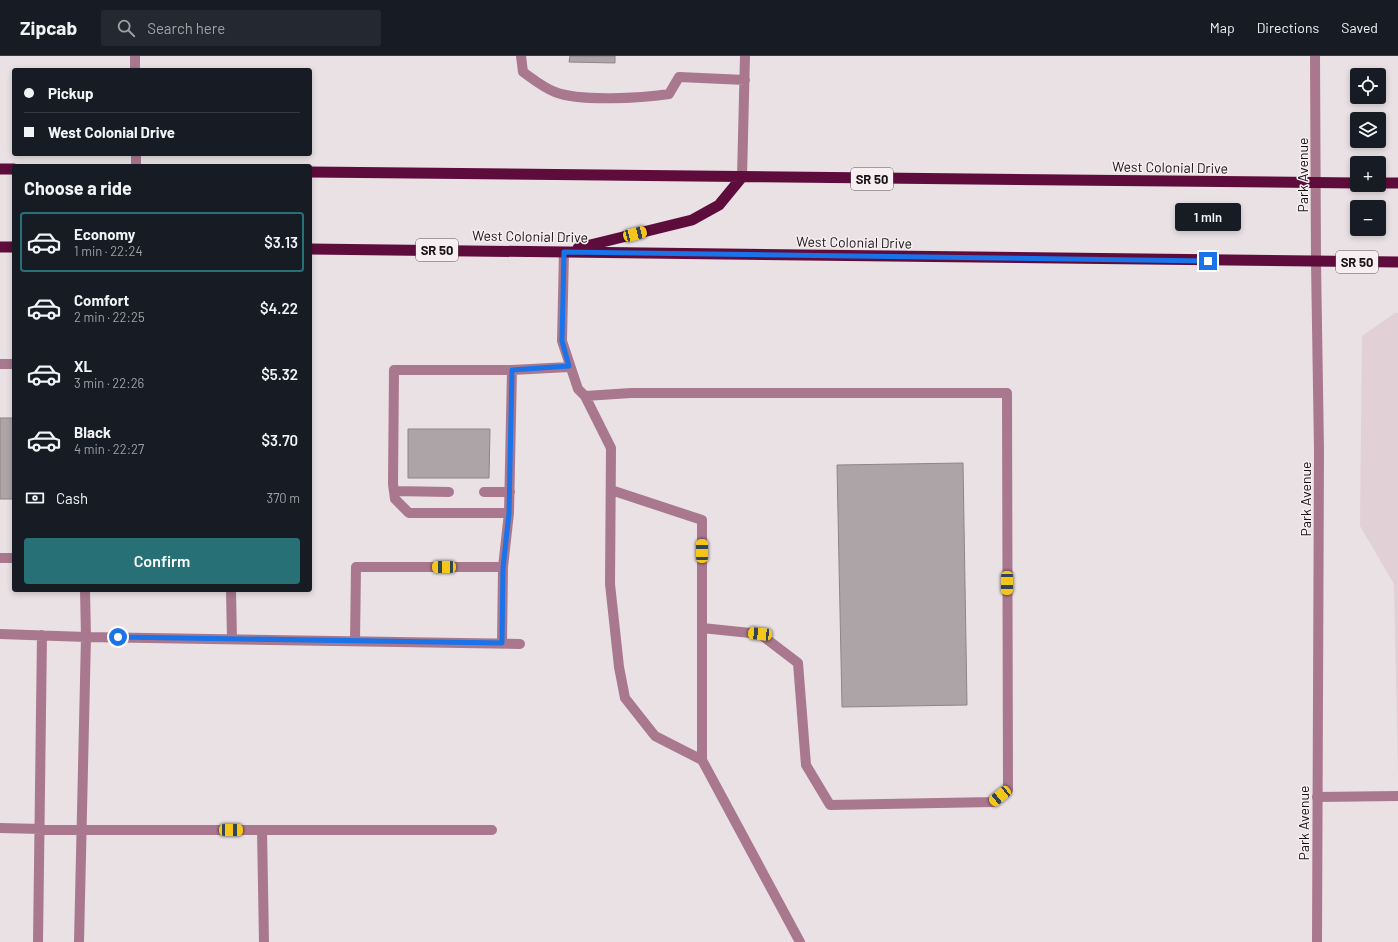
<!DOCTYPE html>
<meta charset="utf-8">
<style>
body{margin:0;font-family:Barlow,sans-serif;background:#242831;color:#f1f3f6;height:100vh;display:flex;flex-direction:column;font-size:15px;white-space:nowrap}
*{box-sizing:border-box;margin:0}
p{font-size:13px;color:#9ea1a6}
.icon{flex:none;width:22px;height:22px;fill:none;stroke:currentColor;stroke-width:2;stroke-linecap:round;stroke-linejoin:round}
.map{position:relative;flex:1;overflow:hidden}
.side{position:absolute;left:12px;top:108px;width:300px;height:428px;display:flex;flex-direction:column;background:#171b24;border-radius:4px;box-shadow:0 2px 6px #0003}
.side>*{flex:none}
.top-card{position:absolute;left:12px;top:12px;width:300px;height:88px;border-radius:4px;box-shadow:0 2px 6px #0003;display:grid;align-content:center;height:88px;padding:0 12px;background:#171b24}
.tools{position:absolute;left:1350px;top:12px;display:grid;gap:8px}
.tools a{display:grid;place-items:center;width:36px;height:36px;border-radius:4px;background:#171b24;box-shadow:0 2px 6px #0003;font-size:20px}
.end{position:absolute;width:18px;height:18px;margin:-9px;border:5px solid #1a73e8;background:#fff;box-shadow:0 0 0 2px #fff}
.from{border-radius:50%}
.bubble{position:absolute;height:28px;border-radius:4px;background:#171b24;box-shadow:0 2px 6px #0003;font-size:13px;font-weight:600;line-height:28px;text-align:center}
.car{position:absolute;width:12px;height:24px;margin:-12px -6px;border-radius:5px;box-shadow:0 0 3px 1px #0007;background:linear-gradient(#f5c518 24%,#345 0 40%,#f5c518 0 76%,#345 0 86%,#f5c518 0)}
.top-card b{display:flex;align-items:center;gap:14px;height:38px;font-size:15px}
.top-card b+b{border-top:1px solid #363941}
.top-card i{width:10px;height:10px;background:#f1f3f6}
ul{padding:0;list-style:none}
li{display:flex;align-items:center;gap:12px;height:60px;margin:0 8px 6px;padding:0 4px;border:2px solid transparent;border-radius:4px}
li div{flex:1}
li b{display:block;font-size:15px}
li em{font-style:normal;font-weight:600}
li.selected{border-color:#277176}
li>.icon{width:36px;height:36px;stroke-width:1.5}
h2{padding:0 12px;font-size:18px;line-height:48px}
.pay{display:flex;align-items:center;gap:10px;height:44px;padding:0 12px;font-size:15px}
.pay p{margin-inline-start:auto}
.button{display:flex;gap:8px;margin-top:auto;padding:8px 12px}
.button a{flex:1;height:46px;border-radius:4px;background:#277176;color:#fff;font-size:16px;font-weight:600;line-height:46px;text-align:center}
header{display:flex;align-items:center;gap:24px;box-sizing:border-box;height:56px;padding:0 20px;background:#171b24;border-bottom:1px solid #363941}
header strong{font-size:19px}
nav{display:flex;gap:22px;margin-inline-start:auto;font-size:14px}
.search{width:280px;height:36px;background:#242831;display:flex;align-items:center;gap:10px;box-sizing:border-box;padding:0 14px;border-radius:4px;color:#9ea1a6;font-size:15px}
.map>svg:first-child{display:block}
.built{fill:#e1d1d7}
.building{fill:#ada4a8;stroke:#8d8588}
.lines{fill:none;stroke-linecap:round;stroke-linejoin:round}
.service{stroke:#a9788e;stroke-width:10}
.minor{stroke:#a9788e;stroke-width:10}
.tertiary{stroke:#a9788e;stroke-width:10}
.trunk{stroke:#5e0c3c;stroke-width:11}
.route{stroke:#1a73e8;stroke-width:5}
.labels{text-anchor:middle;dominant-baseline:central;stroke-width:3;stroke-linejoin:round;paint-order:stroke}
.shield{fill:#f7eef1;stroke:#5b5658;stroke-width:1}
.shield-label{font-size:13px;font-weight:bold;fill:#181516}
.street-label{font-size:14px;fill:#181516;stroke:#f7eef1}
</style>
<header>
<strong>Zipcab</strong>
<div class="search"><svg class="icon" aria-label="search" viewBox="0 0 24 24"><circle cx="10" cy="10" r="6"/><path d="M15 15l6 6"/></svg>Search here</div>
<nav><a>Map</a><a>Directions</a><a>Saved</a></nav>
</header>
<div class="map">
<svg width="1398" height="886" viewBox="0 0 1398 886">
<rect width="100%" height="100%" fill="#e9e1e4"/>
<path class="built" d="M1395 257H1398V722L1394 528 1360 470 1362 280Z"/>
<path class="building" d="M570 0H615V7L569 6Z
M0 362H14V443H0Z
M408 373H490L489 422H408Z
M963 407 967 649 842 651 837 409Z"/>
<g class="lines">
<path class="service" d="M521 0 523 16C533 23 544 32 555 36 580 46 642 42 669 38L679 21 745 24
M135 14V0
M136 98V110
M742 121 745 0
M564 196 562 285 578 333 585 340 611 392 610 528 619 611 625 642 655 680 702 704 800 886
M0 308H14
M585 340 631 337H1007L1008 734 993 746 830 749 806 709 798 607 760 578 702 572
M611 434 702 464V704
M394 435 449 436
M484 436H510
M509 457H409L395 443 393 428 394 314H512L569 311
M0 502H14
M231 534 232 583
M0 578 86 581 85 534
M355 585 356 511H503
M502 587 503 511 509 457 512 314
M1317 741 1398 740
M0 772 82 774H492
M262 774 264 886
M38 886 42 579
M79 886 86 581 520 588"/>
<path class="minor" d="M1316 206 1319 395 1317 886"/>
<path class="tertiary" d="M1315 0 1316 206"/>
<path class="trunk" d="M0 113H14
M310 116 1357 127
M1379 127H1398
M0 191H14
M578 192 692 164 719 149 742 121
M310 193 1398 206"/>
</g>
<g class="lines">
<path class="route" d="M118 581 502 587 503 512 509 457 512 314 569 310 562 285 564 196 1208 205"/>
</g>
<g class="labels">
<g class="shield">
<rect x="851" y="112" width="42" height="22" rx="3"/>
<rect x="416" y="183" width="42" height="22" rx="3"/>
<rect x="1336" y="195" width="42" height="22" rx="3"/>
</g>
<g class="shield-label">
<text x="872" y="123">SR 50</text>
<text x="437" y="194">SR 50</text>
<text x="1357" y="206">SR 50</text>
</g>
<g class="street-label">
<text transform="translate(1170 111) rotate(1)">West Colonial Drive</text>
<text transform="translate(1302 119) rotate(-90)">Park Avenue</text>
<text transform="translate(530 180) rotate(1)">West Colonial Drive</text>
<text transform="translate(854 186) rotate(1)">West Colonial Drive</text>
<text transform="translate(1305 443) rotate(-90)">Park Avenue</text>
<text transform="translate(1303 767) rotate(-90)">Park Avenue</text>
</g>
</g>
</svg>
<div class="tools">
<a><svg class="icon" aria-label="locate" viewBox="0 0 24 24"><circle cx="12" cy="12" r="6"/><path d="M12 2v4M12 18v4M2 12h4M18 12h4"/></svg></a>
<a><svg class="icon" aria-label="layers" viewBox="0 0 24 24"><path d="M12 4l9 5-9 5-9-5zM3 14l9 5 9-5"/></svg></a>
<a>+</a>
<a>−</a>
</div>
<i class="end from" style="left:118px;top:581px"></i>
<i class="end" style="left:1208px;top:205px"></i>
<div class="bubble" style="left:1175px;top:147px;width:66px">1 min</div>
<i class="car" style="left:635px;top:178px;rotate:76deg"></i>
<i class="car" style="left:702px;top:495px;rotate:0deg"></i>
<i class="car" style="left:444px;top:511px;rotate:270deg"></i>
<i class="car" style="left:1007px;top:527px;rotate:180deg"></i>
<i class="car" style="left:760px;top:578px;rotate:276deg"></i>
<i class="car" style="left:1000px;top:740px;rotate:231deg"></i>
<i class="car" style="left:231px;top:774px;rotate:90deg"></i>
<div class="top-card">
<b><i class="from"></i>Pickup</b>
<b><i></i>West Colonial Drive</b>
</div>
<section class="side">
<h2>Choose a ride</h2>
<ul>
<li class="selected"><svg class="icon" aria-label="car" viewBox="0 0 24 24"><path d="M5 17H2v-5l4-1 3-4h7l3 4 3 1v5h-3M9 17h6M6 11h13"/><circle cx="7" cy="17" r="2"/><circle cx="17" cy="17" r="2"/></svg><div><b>Economy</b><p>1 min · 22:24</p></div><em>$3.13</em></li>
<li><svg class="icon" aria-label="car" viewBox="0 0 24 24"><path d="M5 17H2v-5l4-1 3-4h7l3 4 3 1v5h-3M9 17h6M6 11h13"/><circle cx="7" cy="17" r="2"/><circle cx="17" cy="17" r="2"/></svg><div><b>Comfort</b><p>2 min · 22:25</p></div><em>$4.22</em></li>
<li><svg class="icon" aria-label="car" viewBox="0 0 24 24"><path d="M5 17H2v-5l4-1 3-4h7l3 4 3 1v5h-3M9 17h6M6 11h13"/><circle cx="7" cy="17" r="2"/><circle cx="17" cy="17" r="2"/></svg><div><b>XL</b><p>3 min · 22:26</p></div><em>$5.32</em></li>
<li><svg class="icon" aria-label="car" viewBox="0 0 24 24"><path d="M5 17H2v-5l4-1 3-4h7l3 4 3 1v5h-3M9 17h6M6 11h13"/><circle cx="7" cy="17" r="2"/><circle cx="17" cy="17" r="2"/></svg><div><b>Black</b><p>4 min · 22:27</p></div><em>$3.70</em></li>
</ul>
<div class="pay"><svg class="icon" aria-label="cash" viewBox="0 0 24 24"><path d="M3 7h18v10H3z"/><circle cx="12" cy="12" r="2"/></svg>Cash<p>370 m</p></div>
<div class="button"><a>Confirm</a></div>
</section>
</div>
